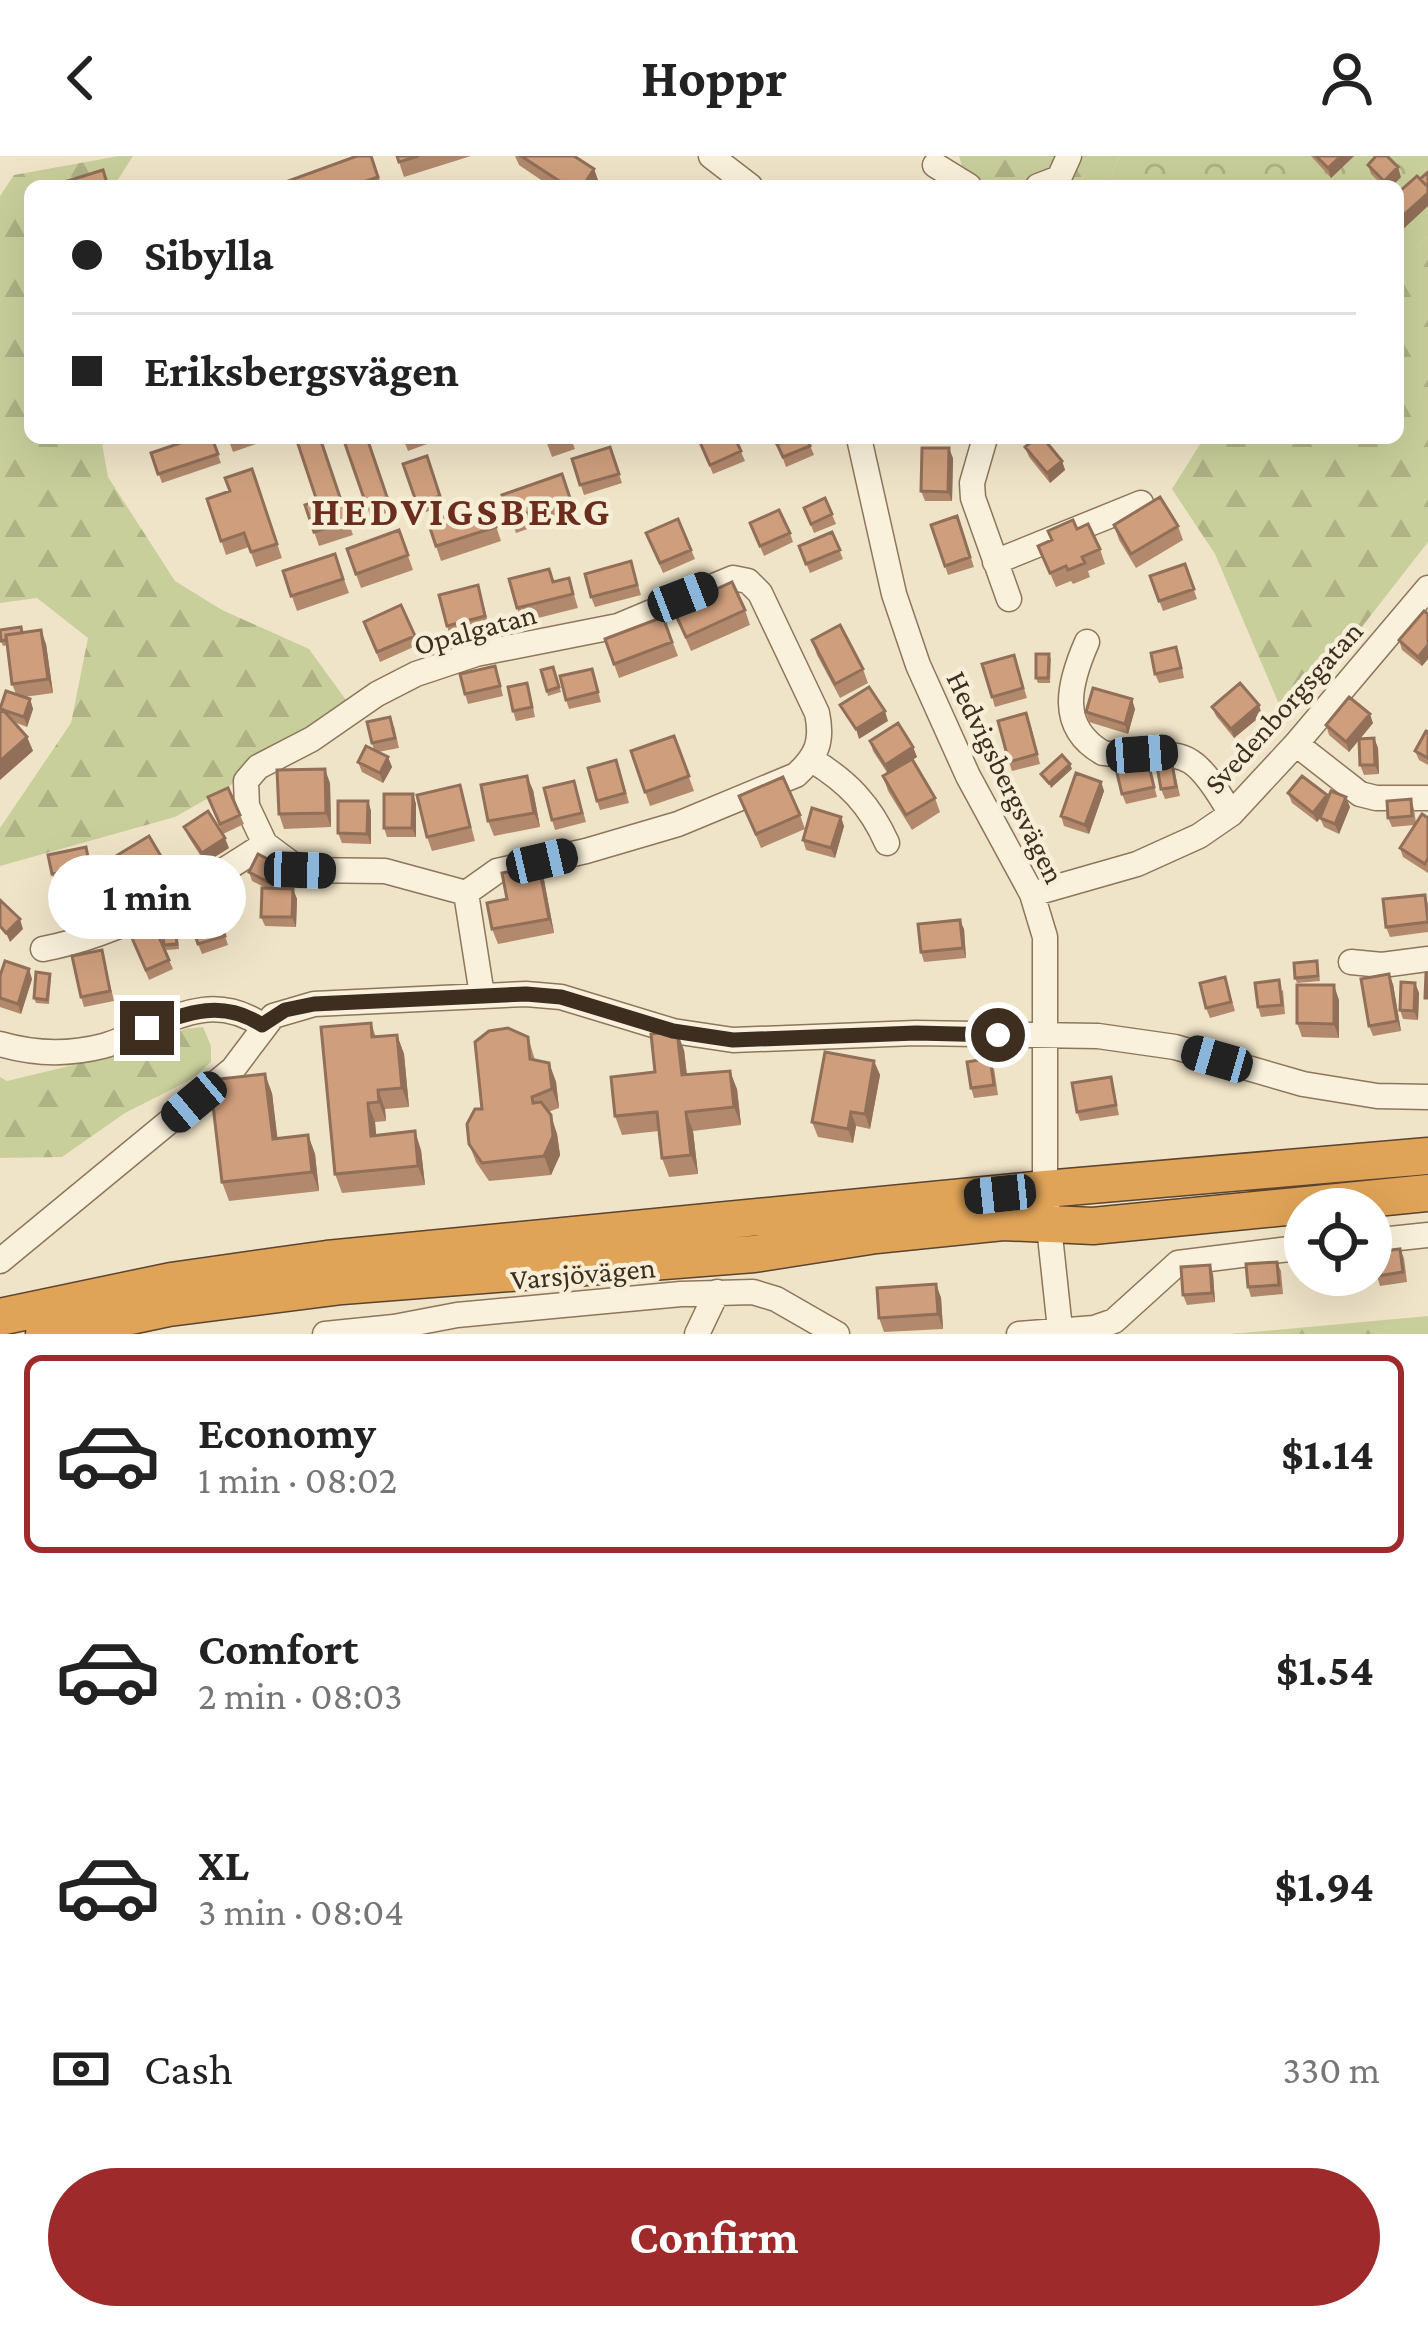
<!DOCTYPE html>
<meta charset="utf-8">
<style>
body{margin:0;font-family:"Crimson Pro",serif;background:#f2f2f2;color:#222;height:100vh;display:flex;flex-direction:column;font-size:45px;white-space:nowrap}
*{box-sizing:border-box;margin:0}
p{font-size:39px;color:#767676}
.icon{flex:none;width:66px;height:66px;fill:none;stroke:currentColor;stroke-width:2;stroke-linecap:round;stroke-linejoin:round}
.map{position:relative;height:1178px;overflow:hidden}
.panel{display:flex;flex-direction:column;background:#fff;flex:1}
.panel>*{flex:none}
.banner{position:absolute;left:24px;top:24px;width:1380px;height:264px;border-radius:18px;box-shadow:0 12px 48px #0002;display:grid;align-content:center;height:264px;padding:0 48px;background:#fff}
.buttons{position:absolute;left:1284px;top:1032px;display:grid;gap:24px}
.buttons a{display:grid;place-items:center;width:108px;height:108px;border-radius:50%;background:#fff;box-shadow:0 12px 48px #0002;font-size:60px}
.end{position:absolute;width:54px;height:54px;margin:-27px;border:15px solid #3d2e20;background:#fff;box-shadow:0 0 0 6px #fff}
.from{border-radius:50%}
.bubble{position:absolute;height:84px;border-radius:42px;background:#fff;box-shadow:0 12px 48px #0002;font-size:39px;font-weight:700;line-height:84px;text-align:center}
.car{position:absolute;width:36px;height:72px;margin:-36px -18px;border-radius:15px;box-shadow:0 0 9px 3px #0007;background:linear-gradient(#222 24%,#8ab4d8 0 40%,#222 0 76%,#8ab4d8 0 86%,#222 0)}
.banner b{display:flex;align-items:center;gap:42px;height:114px;font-size:45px}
.banner b+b{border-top:3px solid #e0e0e0}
.banner i{width:30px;height:30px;background:#222}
ul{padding:21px 0 0;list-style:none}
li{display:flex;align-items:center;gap:36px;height:198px;margin:0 24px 18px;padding:0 24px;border:6px solid transparent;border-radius:18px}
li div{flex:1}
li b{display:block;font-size:45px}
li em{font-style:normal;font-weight:700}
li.current{border-color:#9e2a2b}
li>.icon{width:108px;height:108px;stroke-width:1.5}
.pay{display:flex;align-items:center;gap:30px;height:132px;padding:0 48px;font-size:45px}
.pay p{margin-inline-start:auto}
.primary-button{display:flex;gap:24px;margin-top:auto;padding:24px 48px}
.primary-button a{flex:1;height:138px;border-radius:72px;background:#9e2a2b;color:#fff;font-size:48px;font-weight:700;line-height:138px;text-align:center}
header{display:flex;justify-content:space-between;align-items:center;height:156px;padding:0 48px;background:#fff;font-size:54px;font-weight:700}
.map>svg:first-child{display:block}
.forest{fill:url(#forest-firs)}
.park{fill:url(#park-crowns)}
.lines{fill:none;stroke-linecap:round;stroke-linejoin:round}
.minor-casing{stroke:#8d765c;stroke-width:27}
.highway-casing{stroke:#5b4430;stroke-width:39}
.minor{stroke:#faf1dc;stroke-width:24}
.highway{stroke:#e0a458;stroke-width:36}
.wall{fill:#b2896c}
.shaded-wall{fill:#916f58}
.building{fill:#cf9f7d;stroke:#916f58;stroke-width:3}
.route{stroke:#3d2e20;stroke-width:15}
.labels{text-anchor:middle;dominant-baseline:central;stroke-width:9;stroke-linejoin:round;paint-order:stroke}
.street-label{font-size:30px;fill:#3d2e20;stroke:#f7eed8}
.district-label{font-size:42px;font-weight:bold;letter-spacing:3px;fill:#6b2e1e;stroke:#f7eed8}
</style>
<header><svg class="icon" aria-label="back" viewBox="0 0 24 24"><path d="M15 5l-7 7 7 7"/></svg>Hoppr<svg class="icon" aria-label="person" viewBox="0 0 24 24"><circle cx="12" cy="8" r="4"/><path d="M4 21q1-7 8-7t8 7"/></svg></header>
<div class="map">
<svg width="1428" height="1178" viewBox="0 0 1428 1178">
<defs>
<pattern id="forest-firs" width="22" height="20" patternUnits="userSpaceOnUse" patternTransform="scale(3)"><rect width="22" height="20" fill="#c9cf9b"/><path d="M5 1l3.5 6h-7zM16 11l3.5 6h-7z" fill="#aeb285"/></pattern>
<pattern id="park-crowns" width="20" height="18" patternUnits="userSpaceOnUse" patternTransform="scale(3)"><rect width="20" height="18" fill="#c9cf9b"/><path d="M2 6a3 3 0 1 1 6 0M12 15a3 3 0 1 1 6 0" fill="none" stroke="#aeb285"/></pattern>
</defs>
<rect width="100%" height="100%" fill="#f0e4c8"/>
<path class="forest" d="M119 0H133L114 30H30V282H101L108 321 175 425 222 454 309 493 346 544 228 631 175 661 0 710V672L71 567 88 482 37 442 0 447V40L14 19Z
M959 0H1119L1107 30H951L963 14Z
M1428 79V386L1287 567 1215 398 1172 333 1204 282H1398V108Z
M203 871 211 890V906L192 923 125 957 62 1001 0 1002V921L7 925 123 897 185 873Z
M1428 1160V1178H1231Z"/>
<path class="park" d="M1119 0H1428V79L1398 108V30H1107Z"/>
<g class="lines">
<defs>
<path id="minor" d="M711 0 750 30
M935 9 969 30
M1038 30 1059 22 1069 0
M859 282 894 438 918 509 968 620 1032 738 1045 781V1033L1060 1173
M985 282 972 327 973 342 1009 443
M995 406 1141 347
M1087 486C1069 527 1057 571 1103 597 1178 608 1183 574 1231 658
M1296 588 1360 638 1376 642H1428
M812 604C848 626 870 649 887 687
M466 737 385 715 300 714 265 688 247 650 246 625 258 611 312 583 377 538 416 518 476 498 618 470 733 422 748 425 760 437 817 557C823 585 817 600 796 619L678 668 586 695 497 715 466 737 482 839
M1032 738 1137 708 1199 680 1231 658 1296 588 1428 432
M43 793C126 777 196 733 265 688
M1351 806 1382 809 1428 803
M0 888C34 898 68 899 103 890 160 874 203 830 262 869
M1371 1085 1428 1079
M0 1105 233 913 273 860 314 848 526 838 561 841 673 875 733 884 916 877 1098 880 1175 891 1303 928 1377 940 1428 941
M325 1178 394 1171 457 1159 681 1138 753 1136 776 1143 837 1178
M697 1178 717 1136
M1019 1178 1094 1172 1114 1165 1178 1107 1305 1091"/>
<path id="highway" d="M0 1161 171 1125 327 1103 1045 1033 1428 1000
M44 1178 169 1152 342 1130 754 1098 876 1079 1003 1066 1093 1070 1428 1037"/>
</defs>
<use href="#minor" class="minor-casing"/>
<use href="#highway" class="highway-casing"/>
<use href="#minor" class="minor"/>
<use href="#highway" class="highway"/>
</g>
<path class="wall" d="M371 0 382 30H278Z
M397 0H471L404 21Z
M515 0H574L594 13 599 27 597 30H550L519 9Z
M1311 0H1354L1331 22Z
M1368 9 1401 21 1392 30H1383L1371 18Z
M212 282 221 307 162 327 151 297Z
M228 282H273L233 296Z
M321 282 353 379 319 390 305 349 317 345Z
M343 282H368L393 355 371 362Z
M403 282H443L408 295Z
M545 282H571L575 293 552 301Z
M735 282 745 305 713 318 699 284Z
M768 282H807L814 299 786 311 779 292Z
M610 291 622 327 584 339 572 303Z
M1025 291 1062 305 1065 314 1050 327 1029 301Z
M427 300 444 350 420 358 403 308Z
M953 302 952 345H925L921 335Z
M252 313 282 402 256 411 249 391 226 399 207 343 230 335Z
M562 318 576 356 516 377 502 339Z
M825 342 836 368 814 377 804 352Z
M488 346 501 385 441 405 428 366Z
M957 360 974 411 948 419 931 369Z
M678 363 695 403 663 417 646 377Z
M750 367 790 377 793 386 764 400Z
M1114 369 1178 370 1183 384 1136 412 1119 384Z
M1077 373 1100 393 1105 408 1088 415 1090 421 1073 428 1071 425 1056 431 1038 390Z
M399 374 413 414 361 432 347 393Z
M832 376 843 403 810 417 799 390Z
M335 398 349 437 297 455 283 415Z
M1185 408 1197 443 1163 455 1150 420Z
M634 415 641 439 595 451 591 441Z
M569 422 578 452 522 466 517 452 554 426Z
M478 429 489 469 450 479 447 470Z
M401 449 418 489 380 506 364 466Z
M673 453 745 454 750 469 691 495Z
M1428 458V503L1422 510 1402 494 1399 484Z
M663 461 678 500 619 522 605 483Z
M23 477 46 488 53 537 24 541 30 543 33 553 27 571 14 566 27 581 33 595 0 553 16 538 12 528 7 489 3 490 1 485Z
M812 484 863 513 868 527 840 542 817 499Z
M1049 498 1051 503 1050 527H1038L1036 522Z
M1014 499 1027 542 995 551 992 541Z
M1180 501 1184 522 1159 527 1155 518Z
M553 511 561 536 548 540 541 514Z
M592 513 601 546 569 553 566 544Z
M498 519 503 540 468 548 465 538Z
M530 536 535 561 516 565 513 555Z
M1212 551 1262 559 1234 582 1216 560Z
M1135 553 1128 578 1089 566 1086 556Z
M1030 567 1040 608 1012 615 1009 606Z
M1373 567 1360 583 1374 582 1378 592 1379 618 1364 619 1360 609 1359 584 1349 596 1329 579 1326 569Z
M394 570 399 592 378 596 388 601 392 611 383 627 362 616 358 606 374 594 372 587Z
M1428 576V609L1419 604 1415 595Z
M674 580 694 635 650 650 631 595Z
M870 585 913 591 917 601 912 604 935 642 940 656 912 674 888 635 883 620 888 618 873 595Z
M1148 606 1157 641 1126 648 1122 638Z
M1174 612 1180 640 1165 643 1161 633Z
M620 614 629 647 600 654 597 645Z
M1101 626 1104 635 1089 678 1064 670 1061 660Z
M330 627 331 671 284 673 279 658Z
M460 629 475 685 432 695 427 681Z
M228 632 244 668 223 678 208 641Z
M533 634 540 671 494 680 488 665Z
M577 634 586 666 555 674 552 664Z
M1288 637 1350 651 1339 678 1324 671 1320 662 1317 666 1292 647Z
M413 638 416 648V681H387L384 672Z
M739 640 800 659 805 673 761 692Z
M1411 643 1414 653 1416 667 1428 662V717L1403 701 1400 692 1414 669 1392 671 1388 662Z
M368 645 371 655V688L342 687 338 677Z
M844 670 835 702 806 694 803 684Z
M184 671 229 692 205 707 188 680Z
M86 691 94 720 55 728 52 718Z
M116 700 162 702 166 712 133 732Z
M281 710 285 720 278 733H293L297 743 296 771 265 770 261 761 266 732 252 725 249 716Z
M539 710 544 724 554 777 498 788 492 773 507 743Z
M232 735 236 762 225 764 223 759Z
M1425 739 1428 748V776L1390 781 1386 771Z
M217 755 228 789 202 798 198 788Z
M176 767 179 793 166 794 164 789Z
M155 772 173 813 149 824 132 782Z
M964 773 966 802 924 806 921 796Z
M102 794 114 845 84 851 81 841Z
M1317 805 1320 825 1297 827 1295 822Z
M50 818 51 822 49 848 36 847 34 842Z
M0 820 32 823 21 858 0 851Z
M1225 821 1235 855 1210 862 1206 852Z
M1415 827 1419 837 1418 864 1403 863 1400 854Z
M1393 828 1401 875 1373 880 1369 870Z
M1283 834 1285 858 1261 861 1258 851Z
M1339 844V882L1302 881 1297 867Z
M371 867 376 881 397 879 404 898 409 951 385 953 386 965 375 966 376 979 421 994 425 1029 342 1037 335 1018Z
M528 881 535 904 549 907 556 926 559 952 548 956 557 978 560 999 551 1019 489 1025 476 1006 469 988 482 953Z
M684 894 687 919 737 933 741 969 693 975 698 1018 669 1021 662 1002 659 975 622 979 615 960 655 916Z
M874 905 880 919 870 973 856 970 853 987 818 981 812 966Z
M994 912 998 939 974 942 971 932Z
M1111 921 1119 959 1080 965 1077 956Z
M272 937 277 983 308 979 315 998 319 1035 229 1045 222 1026Z
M1400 1093 1404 1102 1407 1126 1380 1130 1377 1120Z
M1277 1106 1281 1115 1283 1138 1251 1141 1248 1131Z
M1213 1118 1215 1146 1187 1149 1183 1139Z
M1345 1119 1346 1131 1315 1134 1311 1124Z
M936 1128 941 1142 943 1173 884 1176 879 1162Z"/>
<path class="shaded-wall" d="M1341 0H1354L1331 22 1328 12Z
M1398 11 1401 21 1392 30H1386L1384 25Z
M594 13 599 27 597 30H583Z
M1428 37V50L1399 77 1398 64Z
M949 292 953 302 952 345 948 336Z
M1062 305 1065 314 1050 327 1047 317Z
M41 474 46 488 53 537 48 523Z
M1428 489V503L1422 510 1418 501Z
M30 543 33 553 27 571 24 561Z
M1132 543 1135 553 1128 578 1125 568Z
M1259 549 1262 559 1234 582 1231 573Z
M885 555 888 565 859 583 856 573Z
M1370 558 1373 567 1349 596 1346 586Z
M27 581 33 595 0 624V605Z
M1374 582 1378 592 1379 618 1375 609Z
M913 591 917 601 888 619 885 609Z
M388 601 392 611 383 627 380 617Z
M1070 608 1072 613 1051 632 1049 627Z
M325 613 330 627 331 671 326 657Z
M527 620 533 634 540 671 534 657Z
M1101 626 1104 635 1089 678 1085 669Z
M413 638 416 648V681L412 672Z
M1327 639 1331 649 1317 666 1313 657Z
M1346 641 1350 651 1339 678 1335 668Z
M368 645 371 655V688L367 678Z
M841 661 844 670 835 702 831 692Z
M225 682 229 692 205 707 202 697Z
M281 710 285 720 276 738 272 728Z
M539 710 544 724 554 777 549 763Z
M293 733 297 743 296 771 292 761Z
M20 763 23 773 10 786 6 777Z
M960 764 964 773 966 802 963 792Z
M29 813 32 823 21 858 18 848Z
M1389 818 1393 828 1401 875 1397 865Z
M1415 827 1419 837 1418 864 1414 855Z
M1334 829 1339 844V882L1334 868Z
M677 875 684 894 689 938 682 919Z
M397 879 404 898 409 951 402 932Z
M874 905 880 919 870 973 865 958Z
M549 907 556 926 559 952 552 933Z
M730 915 737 933 741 969 734 951Z
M265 918 272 937 280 1002 273 983Z
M378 934 385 953 386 965 379 946Z
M368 947 375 966 378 998 371 980Z
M686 956 693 975 698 1018 691 999Z
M851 956 856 970 853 987 848 973Z
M551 959 557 978 560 999 551 1019 544 1000Z
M415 975 421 994 425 1029 418 1010Z
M308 979 315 998 319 1035 312 1016Z
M1210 1109 1213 1118 1215 1146 1212 1137Z
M936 1128 941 1142 943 1173 938 1158Z"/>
<path class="building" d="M357 0H371L378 21 352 30H278L277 29Z
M397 0H419L399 6Z
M521 0H574L594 13 583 30H567Z
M1316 0H1341L1328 12Z
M1376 0H1387L1398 11 1384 25 1368 9Z
M103 14 108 30H59L58 28Z
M1428 16V31L1420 23Z
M1417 20 1428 31V37L1398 64V37Z
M195 282H212L218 298 158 318 151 297Z
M296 282H320L348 365 314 376 305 349 317 345Z
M343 282H367L387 341 366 348Z
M703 282H735L741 295 710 309 699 284Z
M792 282H807L810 290 783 301 777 288Z
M1036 282H1043L1062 305 1047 317 1025 291Z
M610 291 619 318 580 329 572 303Z
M922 292H949L948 336 921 335Z
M427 300 440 340 417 348 403 308Z
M252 313 277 388 251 396 244 377 221 385 207 343 230 335 225 322Z
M562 318 570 342 511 363 502 339Z
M1160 341 1178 370 1131 398 1114 369Z
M825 342 832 358 811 368 804 352Z
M488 346 496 371 436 390 428 366Z
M779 354 790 377 760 390 750 367Z
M957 360 970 401 945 410 931 369Z
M678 363 691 394 660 407 646 377Z
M1073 364 1077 373 1088 368 1100 393 1082 401 1085 407 1068 414 1066 410 1050 417 1038 390 1052 384 1048 375Z
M399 374 408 399 356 418 347 393Z
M832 376 840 394 806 408 799 390Z
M335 398 343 423 291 440 283 415Z
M631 405 637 429 591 441 585 418Z
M1185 408 1194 433 1159 445 1150 420Z
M549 413 553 426 569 422 573 438 517 452 509 423Z
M732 426 745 454 686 481 673 453Z
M478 429 485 460 447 470 439 439Z
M401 449 415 480 377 496 364 466Z
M1424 455 1428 458V489L1418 501 1399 484Z
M663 461 672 486 614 508 605 483Z
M840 469 863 513 835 528 812 484Z
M21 471 22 477 6 479V484L1 485 0 474Z
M41 474 48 523 12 528 6 479Z
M1176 491 1181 512 1155 518 1151 497Z
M1036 498H1049L1048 522H1036Z
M1014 499 1023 532 992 541 982 508Z
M495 510 500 530 465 538 460 518Z
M553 511 559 531 547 535 541 514Z
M592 513 598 536 566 544 560 520Z
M527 527 532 551 513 555 508 531Z
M1240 527 1259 549 1231 573 1212 551Z
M869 531 885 555 856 573 840 549Z
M1093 532 1132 543 1125 568 1086 556Z
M6 535 30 543 24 561 0 553Z
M1349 541 1370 558 1346 586 1326 569Z
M3 554 27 581 0 605V557Z
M1026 557 1037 598 1009 606 998 565Z
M390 561 395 582 372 587 367 566Z
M898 567 913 591 885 609 870 585Z
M1426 575 1428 576V602L1415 595Z
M674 580 689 620 645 636 631 595Z
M1374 582 1375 609H1360L1359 583Z
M366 590 388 601 380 617 358 606Z
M1062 599 1070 608 1049 627 1041 618Z
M1171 602 1176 631 1161 633 1156 605Z
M912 603 935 642 906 659 883 620Z
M616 604 625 637 597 645 588 612Z
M1148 606 1154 631 1122 638 1116 613Z
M325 613 326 657 279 658 277 614Z
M1076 617 1101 626 1085 669 1061 660Z
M527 620 534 657 488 665 481 629Z
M1302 620 1327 639 1313 657 1288 637Z
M783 621 800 659 756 678 739 640Z
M574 625 582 657 552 664 544 632Z
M460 629 470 671 427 681 417 639Z
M228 632 240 659 220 668 208 641Z
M1331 635 1346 641 1335 668 1320 662Z
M384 638H413L412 672H384Z
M1411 643 1412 660 1388 662 1387 645Z
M338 645H368L367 678 338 677Z
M812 652 841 661 831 692 803 684Z
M208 655 225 682 202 697 184 671Z
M1422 658 1428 662V702L1425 708 1400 692Z
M149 680 162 702 130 722 116 700Z
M86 691 90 711 52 718 48 699Z
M258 698 281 710 272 728 249 716Z
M539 710 549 763 492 773 487 747 507 743 502 717Z
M230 730 235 758 223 759 219 732Z
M262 732 293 733 292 761H261Z
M1425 739 1428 766 1386 771 1383 743Z
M0 744 20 763 6 777 0 770Z
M217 755 225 780 198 788 190 763Z
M174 762 177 788 164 789 161 764Z
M960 764 963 792 921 796 918 768Z
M155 772 169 804 146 814 132 782Z
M102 794 110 835 81 841 72 800Z
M5 805 29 813 18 848 0 842V820Z
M1317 805 1318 820 1295 822 1294 807Z
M36 816 50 818 47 844 34 842Z
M1426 817H1428V842H1425Z
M1389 818 1397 865 1369 870 1361 823Z
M1225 821 1231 846 1206 852 1200 827Z
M1279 824 1282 849 1258 851 1255 827Z
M1401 826 1415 827 1414 855 1400 854Z
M1297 829H1334V868L1297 867Z
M371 867 372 881 397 879 402 932 378 934 379 946 368 947 371 980 415 975 418 1010 335 1018 321 871Z
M508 872 528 881 530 903 549 907 552 933 532 941 533 947 541 946 551 959 553 980 544 1000 482 1007 469 988 467 968 475 953H482L475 886 489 875Z
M677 875 682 919 730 915 734 951 686 956 691 999 662 1002 657 956 615 960 611 921 655 916 651 878Z
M825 896 874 905 865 958 851 956 848 973 812 966Z
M990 902 994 929 971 932 967 906Z
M265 918 273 983 308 979 312 1016 222 1026 210 924Z
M1111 921 1116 949 1077 956 1072 927Z
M1400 1093 1403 1116 1377 1120 1374 1096Z
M1277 1106 1279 1129 1248 1131 1246 1108Z
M1210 1109 1212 1137 1183 1139 1181 1111Z
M1311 1119H1342V1121L1311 1124Z
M936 1128 938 1158 879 1162 877 1132Z"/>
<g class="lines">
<path class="route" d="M147 872C189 856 222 843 262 869L285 854 314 848 526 838 561 841 673 875 733 884 916 877 998 879"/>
</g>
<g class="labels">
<g class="street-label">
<text transform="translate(475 473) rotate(-15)">Opalgatan</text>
<text transform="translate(1283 551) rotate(-48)">Svedenborgsgatan</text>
<text transform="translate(1006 621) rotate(64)">Hedvigsbergsvägen</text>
<text transform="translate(583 1117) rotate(-5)">Varsjövägen</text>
</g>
<g class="district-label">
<text x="462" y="354">HEDVIGSBERG</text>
</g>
</g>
</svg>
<div class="buttons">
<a><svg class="icon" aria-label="locate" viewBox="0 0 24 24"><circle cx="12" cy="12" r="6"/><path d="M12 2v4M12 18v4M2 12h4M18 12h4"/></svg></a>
</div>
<i class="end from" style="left:998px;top:879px"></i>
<i class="end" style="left:147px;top:872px"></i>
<div class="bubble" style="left:48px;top:699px;width:198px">1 min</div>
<i class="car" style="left:683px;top:441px;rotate:69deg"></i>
<i class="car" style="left:1142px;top:598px;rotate:86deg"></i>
<i class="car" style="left:542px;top:705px;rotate:77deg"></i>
<i class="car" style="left:300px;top:714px;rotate:92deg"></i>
<i class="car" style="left:1217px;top:903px;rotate:286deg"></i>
<i class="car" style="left:194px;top:946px;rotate:230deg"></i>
<i class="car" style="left:1000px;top:1038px;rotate:264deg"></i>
<div class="banner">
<b><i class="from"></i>Sibylla</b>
<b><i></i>Eriksbergsvägen</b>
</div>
</div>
<section class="panel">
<ul>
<li class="current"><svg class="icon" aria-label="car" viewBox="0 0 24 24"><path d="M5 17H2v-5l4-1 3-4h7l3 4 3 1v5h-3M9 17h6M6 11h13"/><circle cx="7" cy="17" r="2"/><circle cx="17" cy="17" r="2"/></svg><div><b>Economy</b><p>1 min · 08:02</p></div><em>$1.14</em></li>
<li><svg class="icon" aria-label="car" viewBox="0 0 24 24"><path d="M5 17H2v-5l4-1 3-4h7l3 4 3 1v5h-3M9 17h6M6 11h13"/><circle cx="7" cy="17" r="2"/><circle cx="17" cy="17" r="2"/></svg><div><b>Comfort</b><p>2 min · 08:03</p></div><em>$1.54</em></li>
<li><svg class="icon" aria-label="car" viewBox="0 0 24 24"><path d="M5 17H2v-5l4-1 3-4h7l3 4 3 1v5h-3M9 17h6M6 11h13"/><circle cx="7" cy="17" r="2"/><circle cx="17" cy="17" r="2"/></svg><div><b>XL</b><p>3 min · 08:04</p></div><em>$1.94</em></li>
</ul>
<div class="pay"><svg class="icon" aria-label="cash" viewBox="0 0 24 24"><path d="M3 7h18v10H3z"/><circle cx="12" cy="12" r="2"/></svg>Cash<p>330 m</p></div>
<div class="primary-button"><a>Confirm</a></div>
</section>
